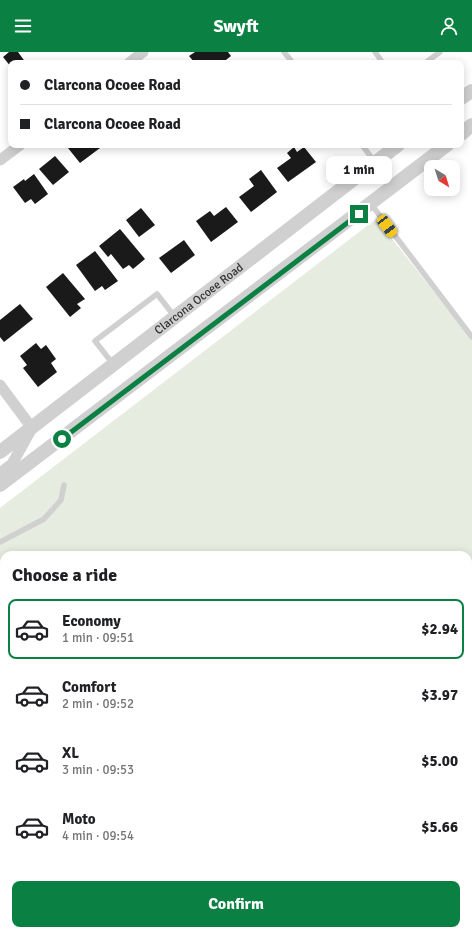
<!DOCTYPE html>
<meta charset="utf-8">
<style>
body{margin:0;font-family:Signika,sans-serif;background:#f6f6f6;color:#202124;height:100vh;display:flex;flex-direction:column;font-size:15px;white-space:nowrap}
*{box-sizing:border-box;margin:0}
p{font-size:13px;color:#757577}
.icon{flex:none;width:22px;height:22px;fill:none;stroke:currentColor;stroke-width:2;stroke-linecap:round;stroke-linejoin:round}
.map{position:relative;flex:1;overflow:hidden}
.panel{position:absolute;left:0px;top:499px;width:472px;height:384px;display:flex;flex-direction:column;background:#fff;border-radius:12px 12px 0 0;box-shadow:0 2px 10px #0003}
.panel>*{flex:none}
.hud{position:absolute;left:8px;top:8px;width:456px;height:88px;border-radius:8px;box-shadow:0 2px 10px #0003;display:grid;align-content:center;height:88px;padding:0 12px;background:#fff}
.needle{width:26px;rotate:142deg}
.controls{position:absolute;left:424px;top:108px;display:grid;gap:8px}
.controls a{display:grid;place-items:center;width:36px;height:36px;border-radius:8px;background:#fff;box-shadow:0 2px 10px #0003;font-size:20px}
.end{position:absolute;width:18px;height:18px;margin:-9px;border:5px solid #0b8043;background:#fff;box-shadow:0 0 0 2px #fff}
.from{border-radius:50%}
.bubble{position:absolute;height:28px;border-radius:8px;background:#fff;box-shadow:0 2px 10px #0003;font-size:13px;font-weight:700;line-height:28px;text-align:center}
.car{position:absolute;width:12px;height:24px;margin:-12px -6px;border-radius:5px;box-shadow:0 0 3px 1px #0007;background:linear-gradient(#f5c518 24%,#345 0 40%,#f5c518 0 76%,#345 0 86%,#f5c518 0)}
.hud b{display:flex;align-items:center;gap:14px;height:38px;font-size:15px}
.hud b+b{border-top:1px solid #e0e0e0}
.hud i{width:10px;height:10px;background:#202124}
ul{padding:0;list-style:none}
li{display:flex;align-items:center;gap:12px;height:60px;margin:0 8px 6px;padding:0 4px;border:2px solid transparent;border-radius:8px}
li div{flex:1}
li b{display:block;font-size:15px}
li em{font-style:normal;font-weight:700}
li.current{border-color:#0b8043}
li>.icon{width:36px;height:36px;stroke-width:1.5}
h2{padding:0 12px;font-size:18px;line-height:48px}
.action{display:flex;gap:8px;margin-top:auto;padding:8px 12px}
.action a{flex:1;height:46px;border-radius:8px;background:#0b8043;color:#fff;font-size:16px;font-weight:700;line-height:46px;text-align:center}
header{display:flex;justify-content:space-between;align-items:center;height:52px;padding:0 12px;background:#0b8043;color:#fff;font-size:18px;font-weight:700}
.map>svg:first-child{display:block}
.green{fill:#e6ecdf;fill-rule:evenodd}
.water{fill:#cfe2ee}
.building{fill:#1a1a1a}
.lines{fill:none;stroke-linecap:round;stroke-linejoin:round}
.service{stroke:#d0d0d0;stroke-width:5.5}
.minor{stroke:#d0d0d0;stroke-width:11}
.tertiary{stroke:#d0d0d0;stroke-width:14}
.route{stroke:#0b8043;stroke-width:5}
.labels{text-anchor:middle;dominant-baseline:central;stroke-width:4;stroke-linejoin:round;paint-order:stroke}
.street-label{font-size:12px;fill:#333;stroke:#fff}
</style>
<header><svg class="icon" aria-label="menu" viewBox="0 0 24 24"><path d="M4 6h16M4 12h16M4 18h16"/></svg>Swyft<svg class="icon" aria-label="person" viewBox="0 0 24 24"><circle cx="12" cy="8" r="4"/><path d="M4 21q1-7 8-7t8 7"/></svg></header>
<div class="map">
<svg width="472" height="883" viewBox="0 0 472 883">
<rect width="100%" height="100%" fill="#fff"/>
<path class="green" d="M376 167 472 287V883H0V456ZM4 503H468V879H4Z"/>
<path class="water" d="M407 879H461L467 883H410Z"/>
<path class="building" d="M9 0H18L26 11H11V15L3 5Z
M195 0H228L231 4 222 11H195L189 4Z
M72 93H104L80 111 68 96Z
M294 95 297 100 304 95 316 110 288 130 277 116 291 106 287 101Z
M55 104 69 120 53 133 39 117Z
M261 118 277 140 251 160 239 145 254 134 249 127Z
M34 122 48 142 35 152 31 147 25 151 13 135 24 127 25 129Z
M226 155 238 170 211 190 196 169 210 159 214 164Z
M141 156 155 173 139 185 126 168Z
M120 177 145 207 133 217 129 213 123 217 111 202 108 205 99 194Z
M184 188 195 203 171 221 159 206Z
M95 199 118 229 105 238 102 234 95 239 76 213Z
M63 221 85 247 77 252 81 256 70 265 46 235Z
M20 252 33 267 4 290 0 285V268Z
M36 291 41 297 46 293 56 307 51 311 57 320 38 335 23 316 27 313 20 304Z
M0 764 4 770V792L0 795Z
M0 867 4 879 6 883H0Z"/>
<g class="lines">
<path class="service" d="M284 0 293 11
M375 0 383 11
M425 11 440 0
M362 93 375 110
M371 152 472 285
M113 312 95 289 157 242 175 265
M0 490 44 467 61 448 64 433
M0 682 4 689
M0 843 4 841
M142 879 144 883"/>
<path class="minor" d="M129 11 143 0
M0 108 20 93
M0 333 32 376 12 412 0 421"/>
<g class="tertiary">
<path d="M461 46 472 39"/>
<path d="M461 82 472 73"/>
<path id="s1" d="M0 400 398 93"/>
<path d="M0 433 447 93"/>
</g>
</g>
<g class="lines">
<path class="route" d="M62 387 359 162"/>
</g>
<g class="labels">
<g class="street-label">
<text stroke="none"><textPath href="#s1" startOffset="251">Clarcona Ocoee Road</textPath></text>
</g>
</g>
</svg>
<div class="controls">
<a><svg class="needle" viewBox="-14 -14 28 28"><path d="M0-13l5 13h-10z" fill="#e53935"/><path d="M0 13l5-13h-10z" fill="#757577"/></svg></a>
</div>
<i class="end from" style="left:62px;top:387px"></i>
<i class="end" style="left:359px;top:162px"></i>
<div class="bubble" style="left:326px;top:104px;width:66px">1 min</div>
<i class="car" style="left:387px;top:174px;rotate:143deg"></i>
<div class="hud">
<b><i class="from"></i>Clarcona Ocoee Road</b>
<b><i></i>Clarcona Ocoee Road</b>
</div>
<section class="panel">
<h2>Choose a ride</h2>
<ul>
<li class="current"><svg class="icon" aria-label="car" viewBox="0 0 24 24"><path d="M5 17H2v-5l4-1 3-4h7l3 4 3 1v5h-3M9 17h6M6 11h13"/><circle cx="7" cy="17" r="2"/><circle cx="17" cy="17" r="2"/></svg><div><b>Economy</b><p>1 min · 09:51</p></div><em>$2.94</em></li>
<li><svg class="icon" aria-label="car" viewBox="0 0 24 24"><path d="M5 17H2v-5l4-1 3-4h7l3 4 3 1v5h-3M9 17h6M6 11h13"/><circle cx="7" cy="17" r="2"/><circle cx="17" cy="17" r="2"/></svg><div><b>Comfort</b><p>2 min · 09:52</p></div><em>$3.97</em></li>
<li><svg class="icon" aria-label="car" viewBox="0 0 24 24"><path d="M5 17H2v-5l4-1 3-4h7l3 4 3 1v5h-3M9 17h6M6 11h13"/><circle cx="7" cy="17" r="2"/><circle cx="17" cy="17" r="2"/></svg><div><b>XL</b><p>3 min · 09:53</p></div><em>$5.00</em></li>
<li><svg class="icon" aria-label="car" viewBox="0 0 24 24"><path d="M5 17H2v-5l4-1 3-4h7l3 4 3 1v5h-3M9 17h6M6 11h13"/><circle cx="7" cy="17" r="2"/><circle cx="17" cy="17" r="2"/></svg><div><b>Moto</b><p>4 min · 09:54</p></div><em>$5.66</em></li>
</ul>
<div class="action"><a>Confirm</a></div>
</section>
</div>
